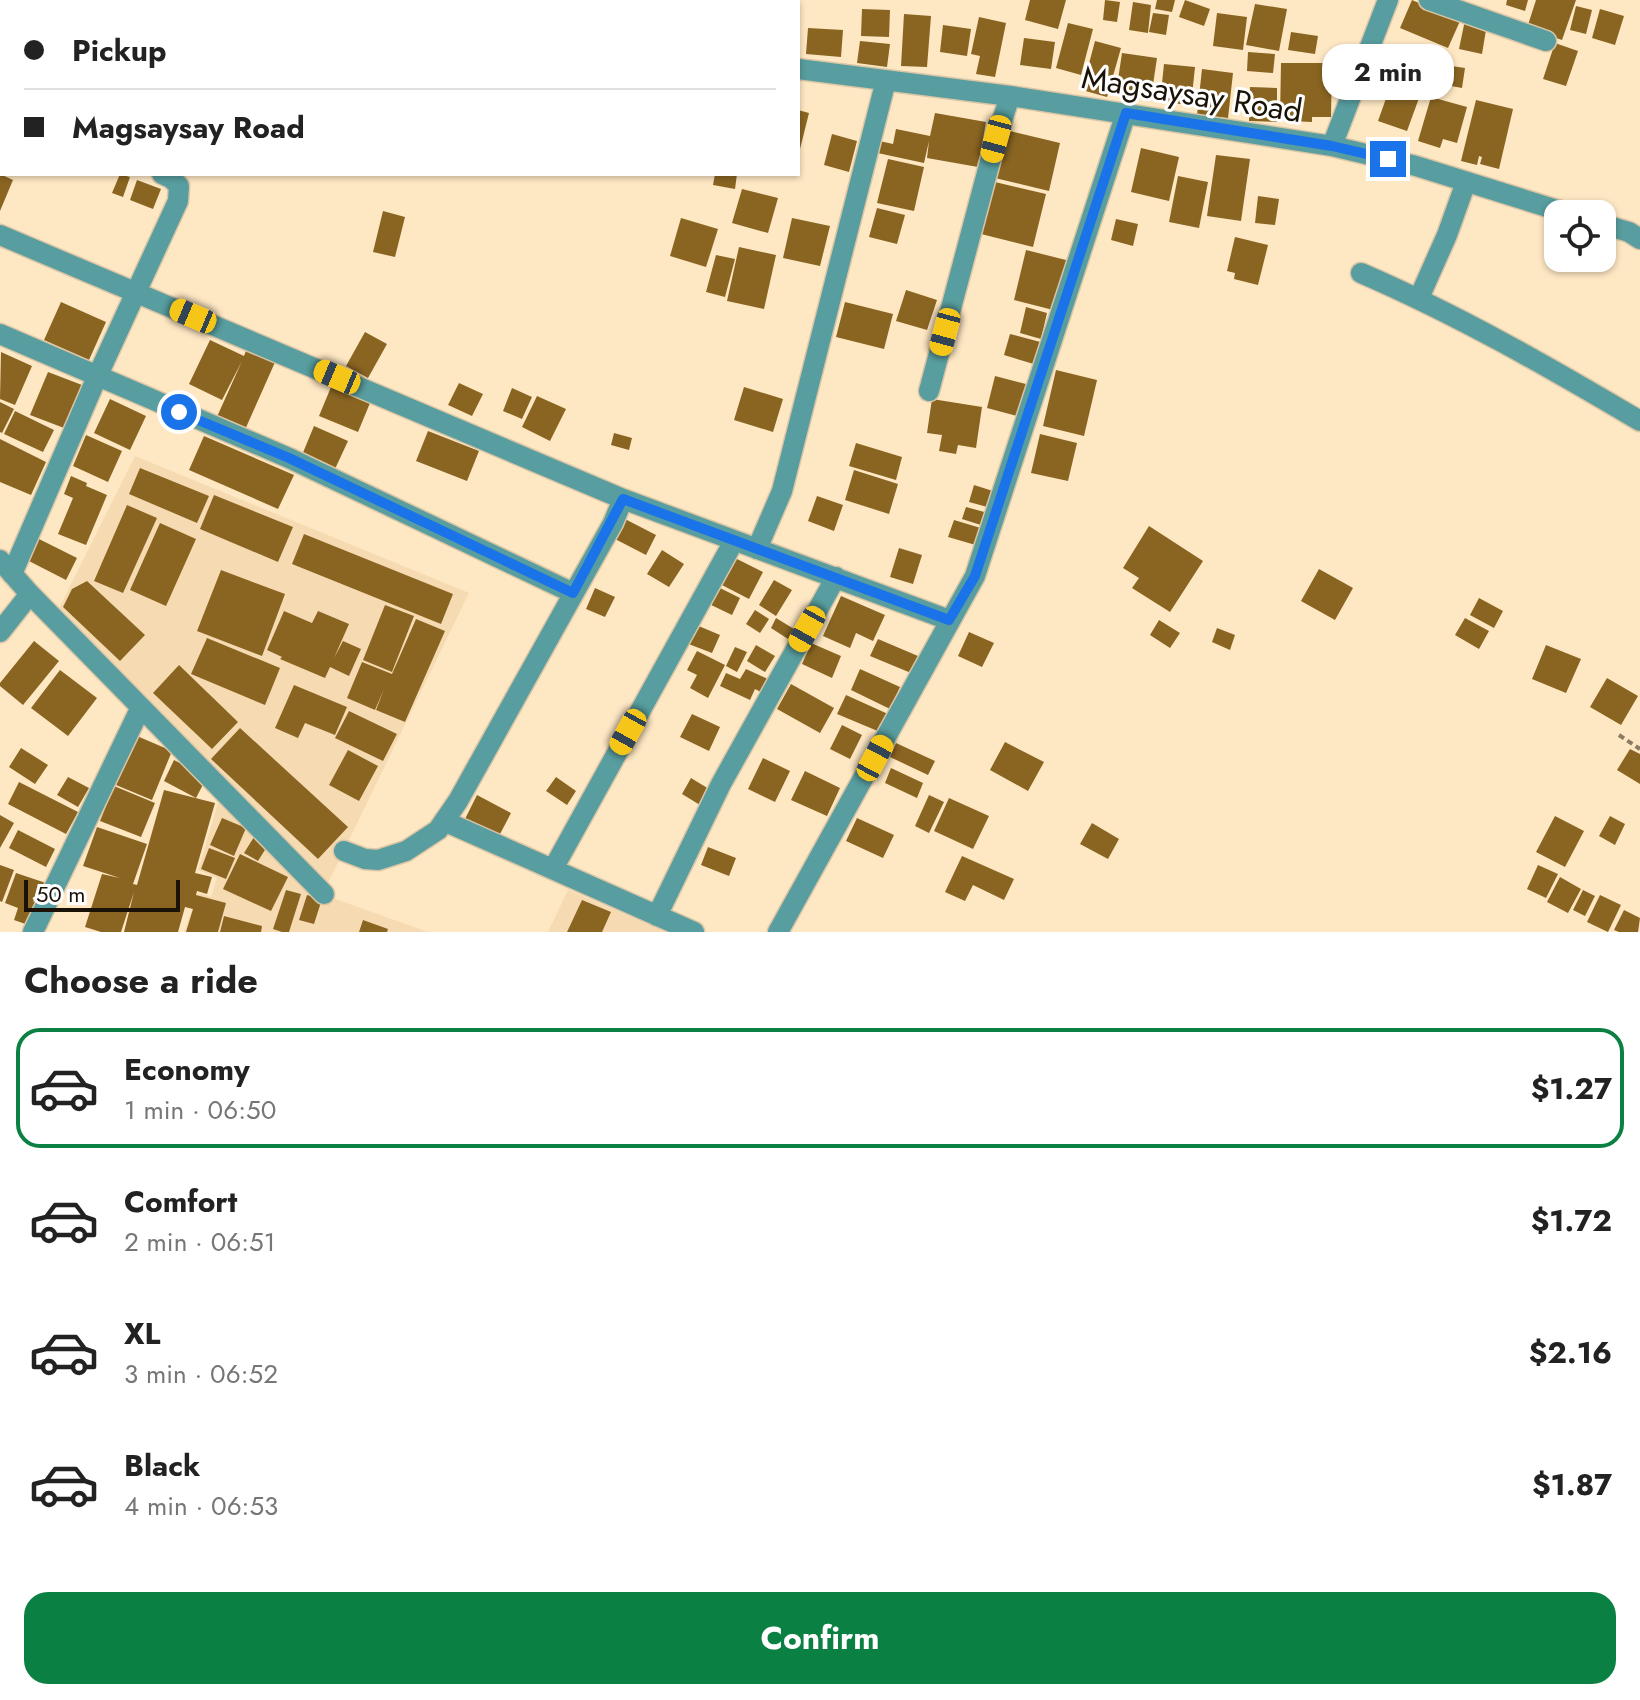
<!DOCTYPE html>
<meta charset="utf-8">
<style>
body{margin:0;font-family:Jost,sans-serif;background:#f2f2f2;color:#222;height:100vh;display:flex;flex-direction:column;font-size:30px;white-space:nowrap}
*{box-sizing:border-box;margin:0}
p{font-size:26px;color:#767676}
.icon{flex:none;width:44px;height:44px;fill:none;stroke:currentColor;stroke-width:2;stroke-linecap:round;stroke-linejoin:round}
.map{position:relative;height:932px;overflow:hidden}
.panel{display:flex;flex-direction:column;background:#fff;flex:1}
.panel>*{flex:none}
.hud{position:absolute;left:0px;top:0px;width:800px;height:176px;box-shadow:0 2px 6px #0004;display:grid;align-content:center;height:176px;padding:0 24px;background:#fff}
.tools{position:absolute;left:1544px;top:200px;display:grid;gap:16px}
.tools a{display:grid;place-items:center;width:72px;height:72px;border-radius:16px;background:#fff;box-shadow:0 2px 6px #0004;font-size:40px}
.scale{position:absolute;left:24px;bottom:20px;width:156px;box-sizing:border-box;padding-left:8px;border:4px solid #1a1206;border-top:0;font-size:22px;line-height:28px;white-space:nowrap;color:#1a1206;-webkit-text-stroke:6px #fff;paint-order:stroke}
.end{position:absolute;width:36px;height:36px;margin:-18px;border:10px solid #1a73e8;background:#fff;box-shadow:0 0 0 4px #fff}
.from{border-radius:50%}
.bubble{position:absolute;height:56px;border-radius:24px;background:#fff;box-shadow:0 2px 6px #0004;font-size:26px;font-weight:700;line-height:56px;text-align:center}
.car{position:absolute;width:24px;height:48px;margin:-24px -12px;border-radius:10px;box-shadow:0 0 6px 2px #0007;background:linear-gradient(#f5c518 24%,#345 0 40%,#f5c518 0 76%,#345 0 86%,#f5c518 0)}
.hud b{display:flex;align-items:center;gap:28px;height:76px;font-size:30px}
.hud b+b{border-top:2px solid #e0e0e0}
.hud i{width:20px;height:20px;background:#222}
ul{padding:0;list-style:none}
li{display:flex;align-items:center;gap:24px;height:120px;margin:0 16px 12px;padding:0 8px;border:4px solid transparent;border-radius:24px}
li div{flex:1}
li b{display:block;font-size:30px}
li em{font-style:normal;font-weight:700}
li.current{border-color:#0b8043}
li>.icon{width:72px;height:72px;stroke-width:1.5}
h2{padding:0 24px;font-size:36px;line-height:96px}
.cta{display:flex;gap:16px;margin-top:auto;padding:16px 24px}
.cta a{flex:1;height:92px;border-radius:24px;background:#0b8043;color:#fff;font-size:32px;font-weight:700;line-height:92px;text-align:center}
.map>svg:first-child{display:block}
.built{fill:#f6dbb2}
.building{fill:#8a6522}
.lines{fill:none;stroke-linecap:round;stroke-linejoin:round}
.minor-casing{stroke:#dac5a5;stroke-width:23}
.path{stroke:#8b7b63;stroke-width:4;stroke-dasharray:6 4;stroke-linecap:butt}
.minor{stroke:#589d9f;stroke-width:20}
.route{stroke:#1a73e8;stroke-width:10}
.labels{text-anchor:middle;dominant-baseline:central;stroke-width:6;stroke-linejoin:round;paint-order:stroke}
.street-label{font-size:32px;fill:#1a1206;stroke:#fff}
</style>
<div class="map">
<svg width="1640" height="932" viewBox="0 0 1640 932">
<rect width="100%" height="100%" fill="#fee7c3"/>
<path class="built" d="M135 456 469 593 328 883 59 608Z
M219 800 327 896 428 932H184L198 893 211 897 217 878 198 870Z
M568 890 666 932H548Z"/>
<path class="building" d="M1030 0H1066L1058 29 1025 20Z
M1105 0 1120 2 1117 22 1103 20Z
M1157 0H1175L1172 12 1155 9Z
M1185 0 1210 9 1204 26 1179 17Z
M1412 0 1460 21 1448 48 1400 28Z
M1507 0H1528L1525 11 1506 5Z
M1536 0H1576L1562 40 1527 28Z
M1133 2 1151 5 1148 33 1129 30Z
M1255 4 1287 9 1279 51 1246 45Z
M1576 6 1592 10 1586 34 1570 30Z
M862 9 890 10 889 37 861 36Z
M1600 9 1624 16 1615 45 1592 38Z
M1153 13 1169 15 1166 35 1149 32Z
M1217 13 1247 17 1243 50 1213 46Z
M904 14 931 16 927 67 901 66Z
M979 17 1006 23 995 77 976 74 980 56 971 54Z
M1465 20 1487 24 1482 54 1459 49Z
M1068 23 1093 29 1081 75 1056 68Z
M943 25 971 29 967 56 940 52Z
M808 28 843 30 841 57 806 54Z
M1291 32 1318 36 1315 54 1288 50Z
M1024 38 1055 42 1051 69 1020 65Z
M860 41 890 44 887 67 857 63Z
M1095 41 1121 48 1107 97 1082 90Z
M1555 43 1578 51 1566 86 1543 79Z
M1248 52 1275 54 1273 73 1247 71Z
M1122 53 1157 58 1151 98 1116 93Z
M1281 63H1332L1331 117H1312V122L1291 121V117L1280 116Z
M1164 64 1195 67 1191 105 1160 102Z
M1438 64 1465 68 1462 88 1435 83Z
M1202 69 1233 73 1228 118 1197 115Z
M1394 76 1423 87 1407 131 1378 121Z
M1250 87 1277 88V122L1249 121Z
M1431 97 1467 107 1457 143 1443 139 1440 148 1418 141Z
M1476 100 1513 109 1499 169 1480 164 1482 157 1479 156 1477 165 1461 161Z
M798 110 809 113 799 153H798Z
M935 113 986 122 978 167 927 158 929 141 924 163 873 152 875 140 893 144 896 129 930 136Z
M1006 130 1060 143 1049 191 995 178Z
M832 134 857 141 849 172 824 165Z
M1141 148 1179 157 1169 201 1131 192Z
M1216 155 1250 159 1241 221 1207 216Z
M888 159 924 167 914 211 877 203Z
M0 174 13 180 0 211Z
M120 174 130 177 123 197 112 193Z
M715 174H737L735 189 713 185Z
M1178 176 1208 182 1199 228 1169 222Z
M137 180 161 189 153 209 130 200Z
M995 182 1046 194 1033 247 981 234Z
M742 189 778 198 768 233 732 223Z
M1258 196 1279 199 1275 225 1255 223Z
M877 208 905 215 897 244 869 237Z
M383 211 405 217 395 257 373 252Z
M681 218 718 229 706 267 670 256Z
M792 218 830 226 820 266 783 258Z
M1116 219 1138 224 1133 246 1111 240Z
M1235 237 1268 245 1258 285 1234 279 1235 273 1227 271Z
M739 247 776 255 764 309 727 301Z
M1026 250 1070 261 1057 311 1014 300Z
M716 255 735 259 725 297 706 292Z
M906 290 937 300 927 330 896 321Z
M61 302 106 322 89 360 44 340Z
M845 302 893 314 884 349 836 337Z
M1026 307 1047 313 1041 339 1020 333Z
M365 332 387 344 368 378 346 366Z
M1010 334 1044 343 1037 365 1004 355Z
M210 340 244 356 247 348 276 360 244 432 216 419 242 361 222 400 189 384Z
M1 352 32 366 15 405 0 399Z
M1056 370 1097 380 1084 436 1043 426Z
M48 372 82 385 64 428 30 415Z
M995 376 1030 385 1021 417 987 408Z
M459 383 483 394 472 416 448 405Z
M331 387 370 403 358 432 319 416Z
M744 387 783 399 773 432 734 420Z
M512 388 532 397 522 419 503 411Z
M537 396 566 409 550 441 522 427Z
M110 399 146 416 130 450 94 433Z
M932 399 982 407 976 448 958 445 956 454 939 451 942 435 927 433Z
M0 402 14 409 2 433 0 432Z
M15 411 54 430 43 452 4 434Z
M314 426 348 441 335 469 302 455Z
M428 431 479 451 467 481 416 461Z
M614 433 632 438 629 450 611 445Z
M1040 434 1077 443 1068 481 1031 473Z
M86 435 122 451 108 482 73 466Z
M204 436 294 475 278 509 189 470Z
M0 439 46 462 31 495 0 482Z
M856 443 902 457 896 480 849 466Z
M140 468 209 496 197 523 129 494Z
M854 470 898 484 889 514 845 500Z
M71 476 87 483 86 486 107 495 86 545 58 534 73 498 64 494Z
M974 485 996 492 991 508 969 502Z
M214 495 293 527 278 562 200 529Z
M817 496 843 505 834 531 808 521Z
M127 505 157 518 123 593 94 581Z
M966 507 988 513 984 526 962 519Z
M625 519 656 535 646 555 615 539Z
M954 520 984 529 979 546 948 537Z
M160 523 196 539 166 606 130 590Z
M1149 526 1203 561 1170 612 1132 588 1139 578 1123 568Z
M304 534 453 594 441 624 292 564Z
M39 539 77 558 66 580 27 560Z
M899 548 922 555 913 584 890 577Z
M662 550 684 564 669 587 647 574Z
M733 557 763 572 749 599 720 584Z
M1319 569 1353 588 1335 620 1301 601Z
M221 570 285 594 262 656 197 631Z
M774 580 792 590 776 616 759 605Z
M87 581 145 635 120 661 63 607 72 589Z
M716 586 740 598 732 615 707 603Z
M595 588 615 597 605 617 586 609Z
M841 596 885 615 873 641 856 633 850 648 823 636Z
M1479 598 1503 611 1494 628 1470 615Z
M385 605 414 616 392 672 363 660Z
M755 610 769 619 760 633 746 624Z
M284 611 312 623 318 611 349 624 334 658 343 641 361 649 349 676 330 667 325 678 280 659 282 657 267 650Z
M776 618 794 629 788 639 771 628Z
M1465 618 1489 631 1479 649 1455 635Z
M416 619 445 631 405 722 376 710 384 689 375 710 347 698 362 662 392 674Z
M1159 620 1180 633 1170 648 1150 635Z
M694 624 720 635 712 653 686 643Z
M1217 628 1235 635 1230 650 1212 642Z
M969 632 994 643 982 667 958 656Z
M207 638 280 668 265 705 191 674Z
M878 639 918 656 911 673 870 656Z
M34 641 59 661 23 705 0 686V683Z
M811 643 841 656 832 678 802 664Z
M756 645 775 656 765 672 747 661Z
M1546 645 1581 659 1566 693 1532 679Z
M735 647 747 652 737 672 726 666Z
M697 651 725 665 708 698 690 688 697 675 687 670Z
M179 665 238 722 212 749 153 693Z
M746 669 770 680 763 693 755 689 750 700 720 686 726 673 740 679Z
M860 669 900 687 890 709 851 690Z
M60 670 97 698 68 736 31 708Z
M1607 678 1638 696 1621 725 1590 707Z
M791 684 834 708 820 733 777 709Z
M294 685 347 707 335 735 305 723 298 738 275 728Z
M846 695 888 714 880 732 837 714Z
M349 711 397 734 383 761 335 738Z
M692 714 720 727 709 751 680 737Z
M842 725 862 735 850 759 830 749Z
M240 728 348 827 318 859 211 759Z
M137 736 172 751 152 800 116 785Z
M1005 742 1044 762 1028 791 990 770Z
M896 743 935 761 928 775 890 757Z
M21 748 48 765 35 784 9 767Z
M1630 749 1640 754V784L1617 770Z
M348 750 378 766 359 801 329 785Z
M763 758 790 771 775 802 748 789Z
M174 760 207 777 196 798 164 781Z
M891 768 923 783 917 798 885 783Z
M805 771 840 788 827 816 791 800Z
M68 777 89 788 78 807 57 795Z
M556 777 576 791 567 805 546 791Z
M691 778 709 789 700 805 682 794Z
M19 782 78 812 66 834 8 804Z
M114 786 155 803 141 837 100 821Z
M164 790 215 803 195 873 212 877 207 894 197 891 196 895 226 903 218 932H186L193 909 185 907 178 932H124L134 892 121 932H101L85 927 102 874 120 878 83 866 97 827 147 844 133 884 137 885Z
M477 795 511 813 499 836 465 819Z
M929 795 944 802 929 833 915 826Z
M949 798 989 816 973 849 934 831Z
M0 815 14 823 0 848Z
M1555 816 1584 831 1565 867 1536 852Z
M1610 816 1625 824 1615 845 1599 836Z
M222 818 246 828 234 856 210 845Z
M857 818 894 835 883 858 846 841Z
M1092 823 1119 839 1108 859 1080 844Z
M18 830 55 849 46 867 9 848Z
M254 837 268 845 258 861 244 853Z
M708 847 736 858 729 876 701 865Z
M209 848 235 858 226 879 201 869Z
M240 854 288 877 271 911 223 889Z
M962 856 1014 879 1004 900 973 885 965 901 945 892Z
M0 865 14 870 2 902 0 901Z
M1538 865 1558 874 1546 898 1527 889Z
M16 873 49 884 34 927 14 920 18 908 5 903Z
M1560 877 1581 889 1568 913 1547 902Z
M286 890 301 894 289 932H282L273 929Z
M1583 890 1595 896 1585 916 1573 910Z
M307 895 322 899 314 924 299 920Z
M1600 895 1621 905 1608 932 1587 922Z
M582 900 611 912 602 932H567Z
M1624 910 1640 918 1638 932H1619L1614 930Z
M224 916 262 926 261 932H220Z
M363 920 388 929 387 932H359Z"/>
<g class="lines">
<defs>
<path id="minor" d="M212 0 233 2
M1429 0 1546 41
M798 69 1010 96 1332 146 1416 166 1570 214
M0 102 2 103
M1332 146 1388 0
M1602 224 1629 232 1640 239
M0 235 623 499 949 620
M1361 273C1458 315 1549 367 1640 421
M1419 298 1447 235 1466 182
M0 334 289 458 573 593
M929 391 996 139 1010 96
M757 549 782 491 886 80
M0 560 30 594 324 894
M12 574 97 377 178 201 179 186 171 178 162 174
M0 632 30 594
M444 821 694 932
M344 851 365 859 378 860 406 851 438 830 458 801 613 523 623 499
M553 869 734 541
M657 916 721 784 836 577
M33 932 141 707
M778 932 975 576 1126 113"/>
</defs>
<use href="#minor" class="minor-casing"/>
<path class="path" d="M1619 735 1640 749"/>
<use href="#minor" class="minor"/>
</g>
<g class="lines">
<path class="route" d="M179 412 289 458 573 593 623 499 949 620 975 576 1126 113 1332 146 1388 159"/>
</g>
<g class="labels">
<g class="street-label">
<text transform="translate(1192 94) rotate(9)">Magsaysay Road</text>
</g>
</g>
</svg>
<div class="tools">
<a><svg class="icon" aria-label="locate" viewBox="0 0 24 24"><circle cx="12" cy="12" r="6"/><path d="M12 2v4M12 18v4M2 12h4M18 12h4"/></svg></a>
</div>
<div class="scale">50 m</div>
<i class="end from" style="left:179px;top:412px"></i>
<i class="end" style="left:1388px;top:159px"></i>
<div class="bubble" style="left:1322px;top:44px;width:132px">2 min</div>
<i class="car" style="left:996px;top:139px;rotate:195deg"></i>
<i class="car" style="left:193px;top:316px;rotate:293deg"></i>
<i class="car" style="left:945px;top:332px;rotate:195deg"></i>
<i class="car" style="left:337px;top:377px;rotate:293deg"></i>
<i class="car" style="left:807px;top:629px;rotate:209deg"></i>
<i class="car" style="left:628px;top:732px;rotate:209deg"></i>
<i class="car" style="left:875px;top:758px;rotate:28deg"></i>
<div class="hud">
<b><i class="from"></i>Pickup</b>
<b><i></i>Magsaysay Road</b>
</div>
</div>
<section class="panel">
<h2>Choose a ride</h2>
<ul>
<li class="current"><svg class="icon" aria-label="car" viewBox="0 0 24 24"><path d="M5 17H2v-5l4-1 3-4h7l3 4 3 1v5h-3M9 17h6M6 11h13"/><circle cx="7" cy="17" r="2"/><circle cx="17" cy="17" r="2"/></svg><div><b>Economy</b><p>1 min · 06:50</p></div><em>$1.27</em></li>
<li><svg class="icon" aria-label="car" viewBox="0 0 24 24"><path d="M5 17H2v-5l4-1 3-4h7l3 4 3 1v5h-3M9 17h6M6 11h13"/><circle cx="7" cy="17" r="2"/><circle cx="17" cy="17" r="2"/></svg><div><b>Comfort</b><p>2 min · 06:51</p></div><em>$1.72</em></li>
<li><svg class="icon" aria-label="car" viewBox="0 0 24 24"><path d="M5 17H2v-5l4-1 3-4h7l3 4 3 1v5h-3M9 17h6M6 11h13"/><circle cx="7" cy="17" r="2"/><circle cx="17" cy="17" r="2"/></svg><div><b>XL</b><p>3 min · 06:52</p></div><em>$2.16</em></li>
<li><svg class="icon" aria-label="car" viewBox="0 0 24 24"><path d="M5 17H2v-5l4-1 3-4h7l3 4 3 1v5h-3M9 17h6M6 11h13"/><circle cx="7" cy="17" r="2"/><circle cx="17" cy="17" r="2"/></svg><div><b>Black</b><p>4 min · 06:53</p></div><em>$1.87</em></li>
</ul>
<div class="cta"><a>Confirm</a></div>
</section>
